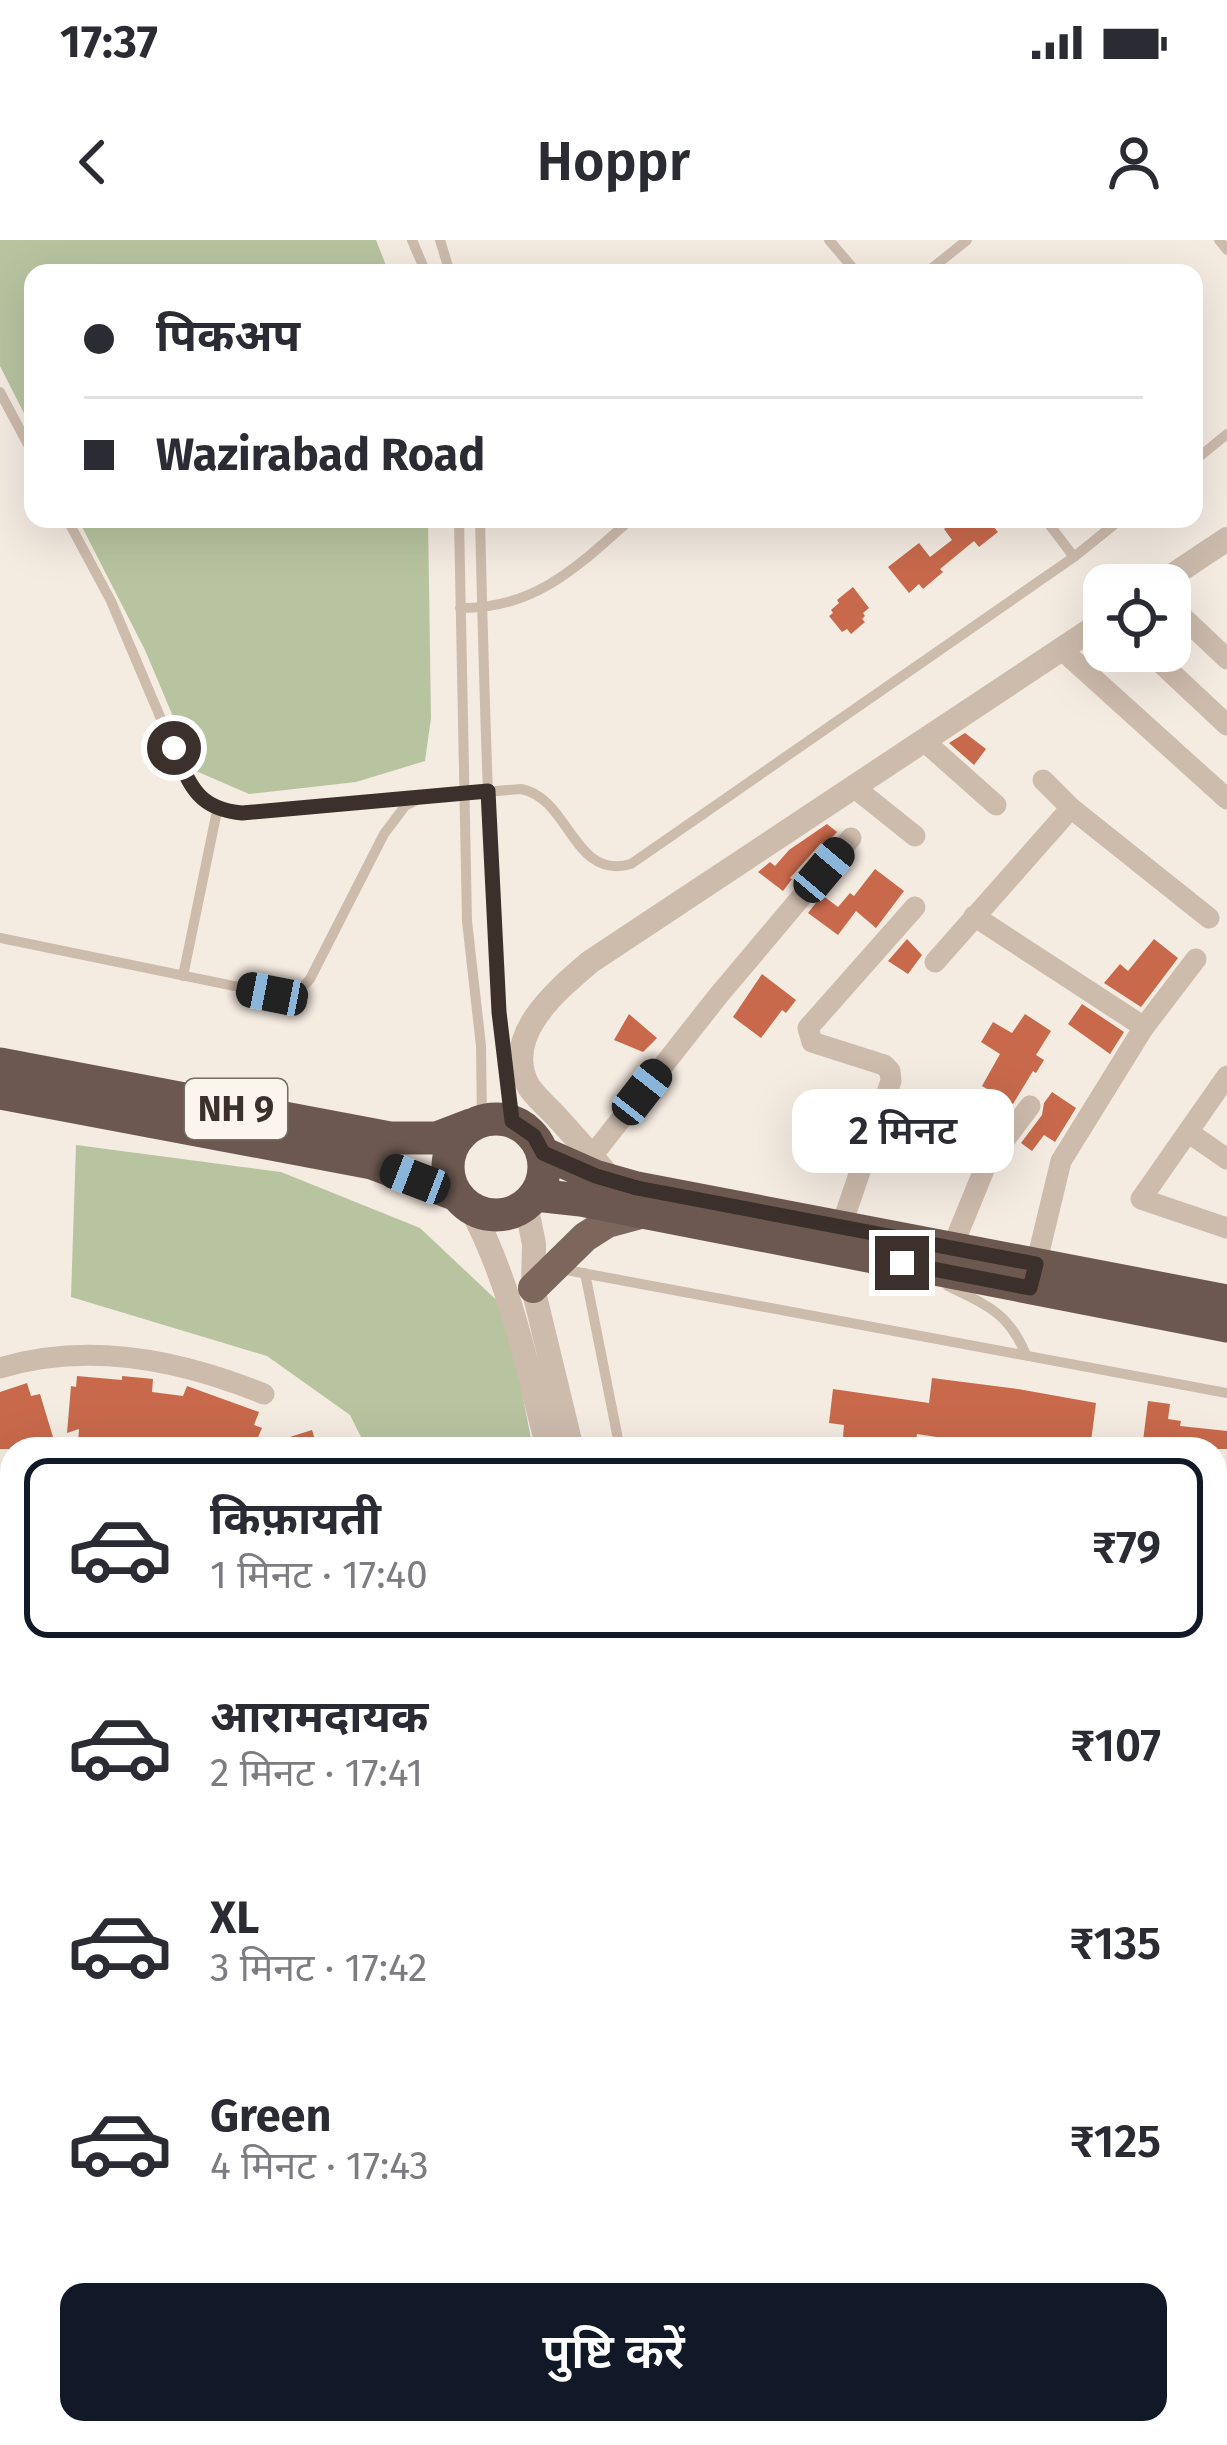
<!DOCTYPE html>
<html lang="hi">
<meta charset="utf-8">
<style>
body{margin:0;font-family:"Fira Sans","Noto Sans Devanagari",sans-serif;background:#f2f2f3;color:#2b2b33;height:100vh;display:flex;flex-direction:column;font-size:45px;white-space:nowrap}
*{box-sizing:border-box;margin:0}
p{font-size:39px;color:#7c7c81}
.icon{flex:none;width:66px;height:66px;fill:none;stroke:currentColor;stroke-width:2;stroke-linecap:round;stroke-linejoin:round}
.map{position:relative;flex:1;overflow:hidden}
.panel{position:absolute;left:0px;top:1197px;width:1227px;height:1008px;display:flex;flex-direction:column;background:#fff;border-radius:36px 36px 0 0;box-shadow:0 12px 48px #0002}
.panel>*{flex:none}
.banner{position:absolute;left:24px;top:24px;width:1179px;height:264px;border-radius:24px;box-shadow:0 12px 48px #0002;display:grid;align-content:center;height:264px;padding:0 60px;background:#fff}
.fabs{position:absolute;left:1083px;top:324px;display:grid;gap:24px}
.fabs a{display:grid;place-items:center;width:108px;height:108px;border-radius:24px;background:#fff;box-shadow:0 12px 48px #0002;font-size:60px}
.end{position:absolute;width:54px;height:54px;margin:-27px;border:15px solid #3b302b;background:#fff;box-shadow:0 0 0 6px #fff}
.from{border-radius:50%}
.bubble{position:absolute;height:84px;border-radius:24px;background:#fff;box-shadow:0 12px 48px #0002;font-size:39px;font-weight:600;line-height:84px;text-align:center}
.car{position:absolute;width:36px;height:72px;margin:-36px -18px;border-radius:15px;box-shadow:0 0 9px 3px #0007;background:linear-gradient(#222 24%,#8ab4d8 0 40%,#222 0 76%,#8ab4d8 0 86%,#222 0)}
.banner b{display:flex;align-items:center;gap:42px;height:114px;font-size:45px}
.banner b+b{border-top:3px solid #e1e1e2}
.banner i{width:30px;height:30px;background:#2b2b33}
ul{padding:21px 0 0;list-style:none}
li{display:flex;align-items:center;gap:36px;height:180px;margin:0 24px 18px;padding:0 36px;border:6px solid transparent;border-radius:24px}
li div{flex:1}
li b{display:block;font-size:45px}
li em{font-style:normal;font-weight:600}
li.current{border-color:#111827}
li>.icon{width:108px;height:108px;stroke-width:1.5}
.cta{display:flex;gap:24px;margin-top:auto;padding:24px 60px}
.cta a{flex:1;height:138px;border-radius:24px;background:#111827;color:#fff;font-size:48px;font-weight:600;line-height:138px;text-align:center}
.status{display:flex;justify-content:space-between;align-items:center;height:84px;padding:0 60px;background:#fff;direction:ltr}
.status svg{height:33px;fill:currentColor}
header{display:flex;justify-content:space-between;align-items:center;height:156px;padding:0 60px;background:#fff;font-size:54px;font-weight:600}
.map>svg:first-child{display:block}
.green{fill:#b8c4a0}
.building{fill:#c8694b}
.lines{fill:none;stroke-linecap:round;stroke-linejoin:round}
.service{stroke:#cdbbac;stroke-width:10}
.minor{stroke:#cdbbac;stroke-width:21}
.tertiary{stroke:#cdbbac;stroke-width:24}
.primary{stroke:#7d675c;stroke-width:30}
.trunk{stroke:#6c584f;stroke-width:33}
.route{stroke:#3b302b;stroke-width:15}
.labels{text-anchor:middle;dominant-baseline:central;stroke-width:10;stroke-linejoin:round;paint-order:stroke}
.shield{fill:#fbf5ee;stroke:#756b66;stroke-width:3}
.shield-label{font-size:36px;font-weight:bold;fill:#3b302b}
</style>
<div class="status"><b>17:37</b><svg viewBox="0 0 49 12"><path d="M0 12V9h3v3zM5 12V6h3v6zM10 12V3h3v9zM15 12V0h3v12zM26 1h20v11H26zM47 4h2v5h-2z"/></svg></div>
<header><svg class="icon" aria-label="back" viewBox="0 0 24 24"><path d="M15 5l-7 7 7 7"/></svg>Hoppr<svg class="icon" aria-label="person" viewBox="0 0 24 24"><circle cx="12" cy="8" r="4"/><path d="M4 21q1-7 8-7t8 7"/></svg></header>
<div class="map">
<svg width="1227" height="2205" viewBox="0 0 1227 2205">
<rect width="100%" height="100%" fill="#f4ebe1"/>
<path class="green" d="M0 0H376L389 33H33V191L0 126Z
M78 279H428L431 478 425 521 356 542 249 554 196 531 145 410Z
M76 905 281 932 420 988 506 1069 533 1209H367L350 1175 267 1116 71 1057Z"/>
<path class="building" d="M956 279H987L998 292 979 307 974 301 940 329 943 332 923 349 919 344 909 353 888 327 919 303 930 317 952 300 944 289Z
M853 347 869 368 863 373 865 376 862 379 865 382 851 394 847 389 842 392 829 376 833 373 831 370 839 363 837 360Z
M965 493 986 509 974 525 949 503Z
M827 584 837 592 824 606 821 603 790 638 792 639 783 651 758 632 770 622 775 626 789 610Z
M875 629 904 651 876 688 856 671 838 695 808 673 822 655 838 667 850 653 854 656Z
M907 699 922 715 908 734 888 721Z
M1154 699 1178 718 1141 767 1104 743 1120 724 1128 731Z
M762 734 796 760 786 773 782 770 761 798 733 777Z
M1082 764 1124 792 1110 814 1068 784Z
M629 774 657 798 643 812 614 800Z
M1025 774 1051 791 1036 815 1044 820 1036 833 1033 831 1013 864 982 846 1000 814 981 802 993 782 1012 793Z
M1052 852 1076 868 1055 902 1044 895 1032 911 1021 903 1042 875 1044 863Z
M908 871 955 889 947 910 900 893Z
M77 1136 122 1140V1136L153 1139 152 1152 183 1156 187 1146 259 1172 254 1185 262 1188 253 1209H155L78 1203 79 1189 67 1193 71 1146 76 1147Z
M932 1138 1018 1149 1096 1163 1090 1209H942L943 1198 917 1194 915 1209H842L844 1185 829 1183 833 1149 929 1163Z
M27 1143 31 1156 40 1154 53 1197 45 1200 47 1209H0V1152Z
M1148 1161 1170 1164 1168 1179 1181 1181 1180 1186 1227 1191V1209H1142Z
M312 1190 318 1209H262L261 1206Z"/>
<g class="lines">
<path class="service" d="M412 0 426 33
M440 0 450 33
M829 0 857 33
M1219 0 1227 10
M926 33 967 0
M0 152 33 214
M1194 221 1227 194
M67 279 111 361 189 545 217 571 242 573 413 558
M459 279 467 681 481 806 482 880
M480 279C485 480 489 681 511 881
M1045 279 1074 317
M460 368C536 369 578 326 631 279
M0 698 273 754C289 754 299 753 310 739L384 594 405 566 422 557 521 549C570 558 573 641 631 624L1074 317 1121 279
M183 736 217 571
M561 1029 1227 1153
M585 1033 620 1209
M948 1046C987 1065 1009 1073 1026 1115
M1215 1348 1227 1350
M1215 1510 1227 1425
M1215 1667 1227 1698
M1215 1864 1227 1860
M1215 2174 1227 2171
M734 2193 737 2205
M996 2193 1001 2205
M439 2205 470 2193
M1078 2205 1131 2193"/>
<path class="minor" d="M1170 365 1227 419
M1062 410 1227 559
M1148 411 1227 485
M924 501 996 565
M1043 540 1071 568 1209 678
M855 548 915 596
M974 676 1144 787
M935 722 1071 568
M1227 836 1141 959 1227 988
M1188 892 1227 919
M592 916 718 756 851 598
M841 987 891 841 890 831 884 825 812 802 808 788 915 667
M952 1008 986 925 1030 866
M1034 1033 1061 921 1144 787 1196 719
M0 1128C88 1101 181 1120 264 1154
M0 1250 12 1242
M0 1482 12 1510
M0 1746 12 1772
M0 2103 12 2106
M0 2183 12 2143
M51 2193 92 2205
M118 2205 121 2193"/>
<path class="tertiary" d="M1158 345 1227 299
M611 939C593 917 574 896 555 875 546 866 536 857 529 847 500 797 557 750 590 722L1104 381
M526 965 534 1004 533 1048 572 1209
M471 969C511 1044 527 1127 548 1209
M913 2193 917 2205
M932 2193 937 2205"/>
<path class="primary" d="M533 1048 585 997 607 983 644 973"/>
<path class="trunk" d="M0 824 390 898H437L471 885
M0 853 372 923 457 955
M448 927a48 48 0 1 1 96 0a48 48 0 1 1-96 0Z
M543 913 595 936 637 948 1227 1061
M535 955 581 960 1227 1086"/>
</g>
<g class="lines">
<path class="route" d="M174 508C190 546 198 569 242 573L488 551 499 772 512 881 534 896 543 913 596 936 637 948 1036 1024 1030 1048 902 1023"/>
</g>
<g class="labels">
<rect class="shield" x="185" y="839" width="102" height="60" rx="9"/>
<g class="shield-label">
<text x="236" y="869">NH 9</text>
</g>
</g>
</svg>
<div class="fabs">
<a><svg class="icon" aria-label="locate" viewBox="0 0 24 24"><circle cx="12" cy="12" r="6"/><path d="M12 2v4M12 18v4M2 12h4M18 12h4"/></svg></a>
</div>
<i class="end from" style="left:174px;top:508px"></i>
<i class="end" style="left:902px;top:1023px"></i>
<div class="bubble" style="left:792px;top:849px;width:222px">2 मिनट</div>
<i class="car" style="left:824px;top:630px;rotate:40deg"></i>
<i class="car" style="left:272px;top:754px;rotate:281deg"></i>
<i class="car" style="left:642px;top:852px;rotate:38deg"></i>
<i class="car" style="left:415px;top:939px;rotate:291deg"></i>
<div class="banner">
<b><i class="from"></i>पिकअप</b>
<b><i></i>Wazirabad Road</b>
</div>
<section class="panel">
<ul>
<li class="current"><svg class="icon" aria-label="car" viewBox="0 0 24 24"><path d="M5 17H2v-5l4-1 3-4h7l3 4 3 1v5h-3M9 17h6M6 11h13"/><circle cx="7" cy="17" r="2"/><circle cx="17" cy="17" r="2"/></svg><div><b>किफ़ायती</b><p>1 मिनट · 17:40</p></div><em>₹79</em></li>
<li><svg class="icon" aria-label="car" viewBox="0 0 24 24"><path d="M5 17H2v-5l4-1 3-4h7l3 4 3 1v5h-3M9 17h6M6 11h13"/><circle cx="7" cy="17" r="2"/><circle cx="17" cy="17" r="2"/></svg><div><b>आरामदायक</b><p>2 मिनट · 17:41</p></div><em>₹107</em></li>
<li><svg class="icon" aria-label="car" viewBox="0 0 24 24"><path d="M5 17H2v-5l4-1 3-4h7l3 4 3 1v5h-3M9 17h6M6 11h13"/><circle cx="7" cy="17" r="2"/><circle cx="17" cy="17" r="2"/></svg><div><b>XL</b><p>3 मिनट · 17:42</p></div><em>₹135</em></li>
<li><svg class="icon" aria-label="car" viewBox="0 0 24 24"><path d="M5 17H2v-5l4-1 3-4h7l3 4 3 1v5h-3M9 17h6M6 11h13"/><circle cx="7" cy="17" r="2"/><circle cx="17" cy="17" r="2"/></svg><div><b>Green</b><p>4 मिनट · 17:43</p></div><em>₹125</em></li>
</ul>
<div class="cta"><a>पुष्टि करें</a></div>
</section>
</div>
